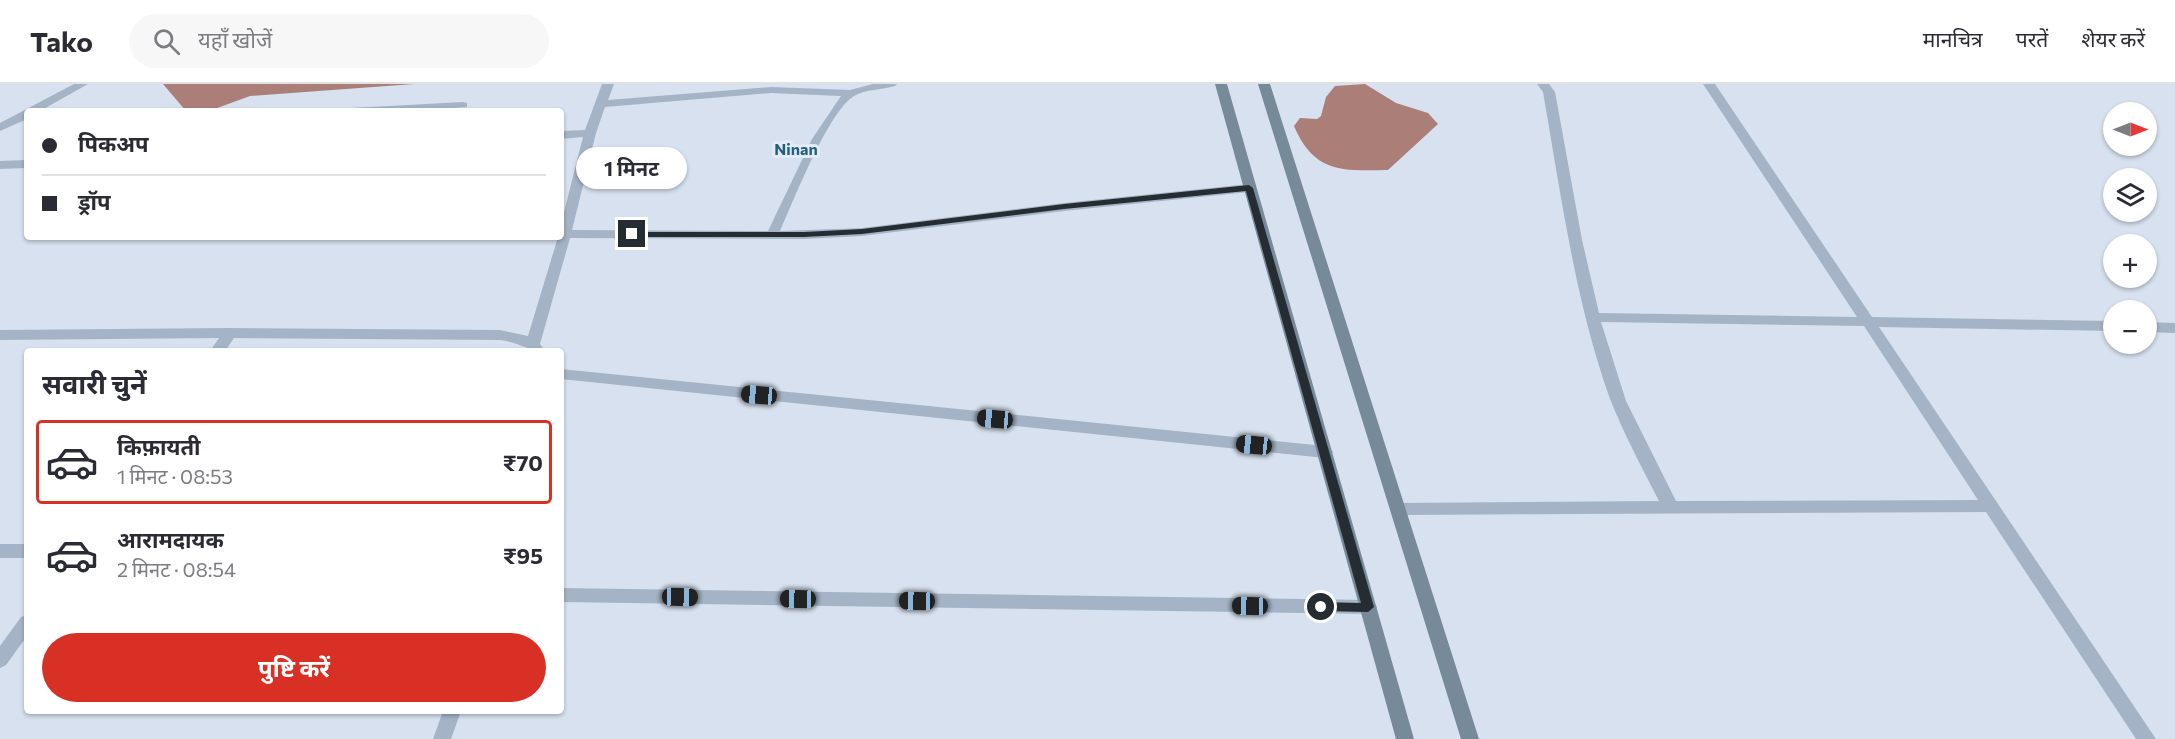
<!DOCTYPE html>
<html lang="hi">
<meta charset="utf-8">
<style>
body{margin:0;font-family:Commissioner,"Noto Sans Devanagari",sans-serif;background:#f7f7f7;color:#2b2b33;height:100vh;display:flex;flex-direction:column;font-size:22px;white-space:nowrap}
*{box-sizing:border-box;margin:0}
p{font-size:20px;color:#7c7c81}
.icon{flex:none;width:33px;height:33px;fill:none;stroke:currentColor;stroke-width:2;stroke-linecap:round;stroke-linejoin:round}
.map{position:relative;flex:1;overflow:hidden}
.side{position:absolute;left:24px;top:264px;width:540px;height:366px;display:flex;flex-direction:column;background:#fff;border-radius:6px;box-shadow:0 2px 4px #0004}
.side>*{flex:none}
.guide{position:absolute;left:24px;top:24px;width:540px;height:132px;border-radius:6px;box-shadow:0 2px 4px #0004;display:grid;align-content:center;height:132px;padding:0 18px;background:#fff}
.needle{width:39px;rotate:90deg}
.buttons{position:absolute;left:2103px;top:18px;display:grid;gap:12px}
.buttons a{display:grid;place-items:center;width:54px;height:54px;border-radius:50%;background:#fff;box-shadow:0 2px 4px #0004;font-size:30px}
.end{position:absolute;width:27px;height:27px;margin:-14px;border:8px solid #252d32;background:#fff;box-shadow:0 0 0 3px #fff}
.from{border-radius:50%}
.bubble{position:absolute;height:42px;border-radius:21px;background:#fff;box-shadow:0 2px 4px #0004;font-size:20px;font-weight:700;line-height:42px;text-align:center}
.car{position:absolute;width:18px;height:36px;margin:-18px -9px;border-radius:8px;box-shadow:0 0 4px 2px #0007;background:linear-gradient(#222 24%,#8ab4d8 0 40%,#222 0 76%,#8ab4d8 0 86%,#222 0)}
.guide b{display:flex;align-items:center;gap:21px;height:57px;font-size:22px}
.guide b+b{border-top:2px solid #e1e1e2}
.guide i{width:15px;height:15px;background:#2b2b33}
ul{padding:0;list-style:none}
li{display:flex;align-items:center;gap:18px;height:84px;margin:0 12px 9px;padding:0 6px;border:3px solid transparent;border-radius:6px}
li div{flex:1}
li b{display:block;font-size:22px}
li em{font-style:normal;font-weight:700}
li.selected{border-color:#d93025}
li>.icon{width:54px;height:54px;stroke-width:1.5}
h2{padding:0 18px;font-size:27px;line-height:72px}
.action{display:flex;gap:12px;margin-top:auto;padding:12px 18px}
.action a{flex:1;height:69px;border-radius:36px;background:#d93025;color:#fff;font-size:24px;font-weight:700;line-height:69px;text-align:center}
header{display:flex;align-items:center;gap:36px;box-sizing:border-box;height:84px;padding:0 30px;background:#fff;border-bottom:2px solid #e1e1e2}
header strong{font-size:28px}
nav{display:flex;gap:33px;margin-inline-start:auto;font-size:21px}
.search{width:420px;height:54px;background:#f7f7f7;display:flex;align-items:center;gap:15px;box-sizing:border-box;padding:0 21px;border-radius:33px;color:#7c7c81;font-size:22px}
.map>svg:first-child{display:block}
.water{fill:#ab7e78}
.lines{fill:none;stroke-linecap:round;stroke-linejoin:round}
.minor{fill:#a4b4c6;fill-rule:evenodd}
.secondary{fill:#768a99;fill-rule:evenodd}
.route{fill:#252d32}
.labels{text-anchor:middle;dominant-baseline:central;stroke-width:6;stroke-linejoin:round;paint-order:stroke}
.far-quarter-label{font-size:16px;font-weight:bold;fill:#22607d;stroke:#e3ebf7}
</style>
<header>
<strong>Tako</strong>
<div class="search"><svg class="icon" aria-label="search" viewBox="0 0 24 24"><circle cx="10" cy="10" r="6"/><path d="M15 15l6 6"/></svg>यहाँ खोजें</div>
<nav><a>मानचित्र</a><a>परतें</a><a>शेयर करें</a></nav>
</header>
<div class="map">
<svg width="2175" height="655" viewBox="0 0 2175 655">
<rect width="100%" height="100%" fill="#d7e1ef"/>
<path class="water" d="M163 0H414L250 12 209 27H186Z
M1365 0 1396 19 1428 29 1438 40 1388 86C1342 87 1314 89 1294 42L1300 34 1317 35 1321 32 1326 13 1335 2Z"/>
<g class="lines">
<path class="minor" d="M74 0H88L40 27H27V35L0 47V39Z
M602 0H614L608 16 771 3 850 6 873 0H897L895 2C882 6 866 5 854 12 828 28 794 116 780 147L862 144 1064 119 1249 100 1255 104 1249 108 1064 127 862 152 804 155 570 154 540 260 545 267C529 267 517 258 500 256L234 254 225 267H210L219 254 0 256V246L230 244 500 246 528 252 558 153H561V140L583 53 561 55V47L585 46ZM771 9 841 12 812 55 768 147 572 146 596 49 605 23Z
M1537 0H1549L1555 8 1582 156 1599 229 1857 233 1703 0H1715L1872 233 2114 237V247L1879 243 2156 655H2136L1986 428 1398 431 1392 429 1390 425 1392 421 1398 419 1659 417C1642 384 1624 350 1610 315 1575 217 1561 111 1543 8ZM1601 238 1864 242 1978 416 1676 417 1626 317Z
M463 18 467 19V23L415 27H346L352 24Z
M27 76V84L0 85V77Z
M2146 238 2175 239V249L2146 248Z
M561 285 1325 362 1330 364 1333 368 1330 372 1325 374 561 295Z
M0 460H27V474H0Z
M561 504 1368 516 1374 518 1377 523 1374 528 1368 530 561 518Z
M27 531V552L6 581 0 584V562L21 533Z
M443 627H461L451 655H433Z"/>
<path class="secondary" d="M1215 0H1227L1414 655H1396Z
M1258 0H1270L1479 655H1461Z"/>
</g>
<path class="route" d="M1249 101 1253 104 1374 523 1368 528 1321 527 1315 523 1321 518 1361 519 1246 107 1064 125 862 150 804 153H632L628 150 632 148H804L862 145 1064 120Z"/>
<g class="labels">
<g class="far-quarter-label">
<text x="796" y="64">Ninan</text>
</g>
</g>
</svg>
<div class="buttons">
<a><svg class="needle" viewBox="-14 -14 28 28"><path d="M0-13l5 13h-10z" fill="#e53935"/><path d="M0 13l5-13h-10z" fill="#7c7c81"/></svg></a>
<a><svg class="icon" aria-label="layers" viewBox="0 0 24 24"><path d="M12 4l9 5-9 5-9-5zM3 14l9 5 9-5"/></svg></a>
<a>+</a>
<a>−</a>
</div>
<i class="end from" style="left:1321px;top:523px"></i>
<i class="end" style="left:632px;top:150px"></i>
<div class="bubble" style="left:576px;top:63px;width:111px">1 मिनट</div>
<i class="car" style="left:759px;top:311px;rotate:275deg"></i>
<i class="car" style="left:995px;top:335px;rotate:275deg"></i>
<i class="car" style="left:1254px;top:361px;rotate:276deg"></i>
<i class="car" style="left:680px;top:513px;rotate:91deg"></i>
<i class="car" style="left:798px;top:515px;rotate:271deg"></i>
<i class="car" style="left:917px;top:517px;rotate:271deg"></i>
<i class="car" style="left:1250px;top:522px;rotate:271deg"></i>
<div class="guide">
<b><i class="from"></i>पिकअप</b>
<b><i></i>ड्रॉप</b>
</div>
<section class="side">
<h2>सवारी चुनें</h2>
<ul>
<li class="selected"><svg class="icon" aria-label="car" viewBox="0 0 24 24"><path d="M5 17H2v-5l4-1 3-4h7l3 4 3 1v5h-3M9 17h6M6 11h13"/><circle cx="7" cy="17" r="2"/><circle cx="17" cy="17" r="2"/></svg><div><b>किफ़ायती</b><p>1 मिनट · 08:53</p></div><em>₹70</em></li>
<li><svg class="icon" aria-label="car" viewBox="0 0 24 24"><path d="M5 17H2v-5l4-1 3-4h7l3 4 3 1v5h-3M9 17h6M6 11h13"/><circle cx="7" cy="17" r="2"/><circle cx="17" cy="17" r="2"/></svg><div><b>आरामदायक</b><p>2 मिनट · 08:54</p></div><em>₹95</em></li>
</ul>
<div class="action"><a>पुष्टि करें</a></div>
</section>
</div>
